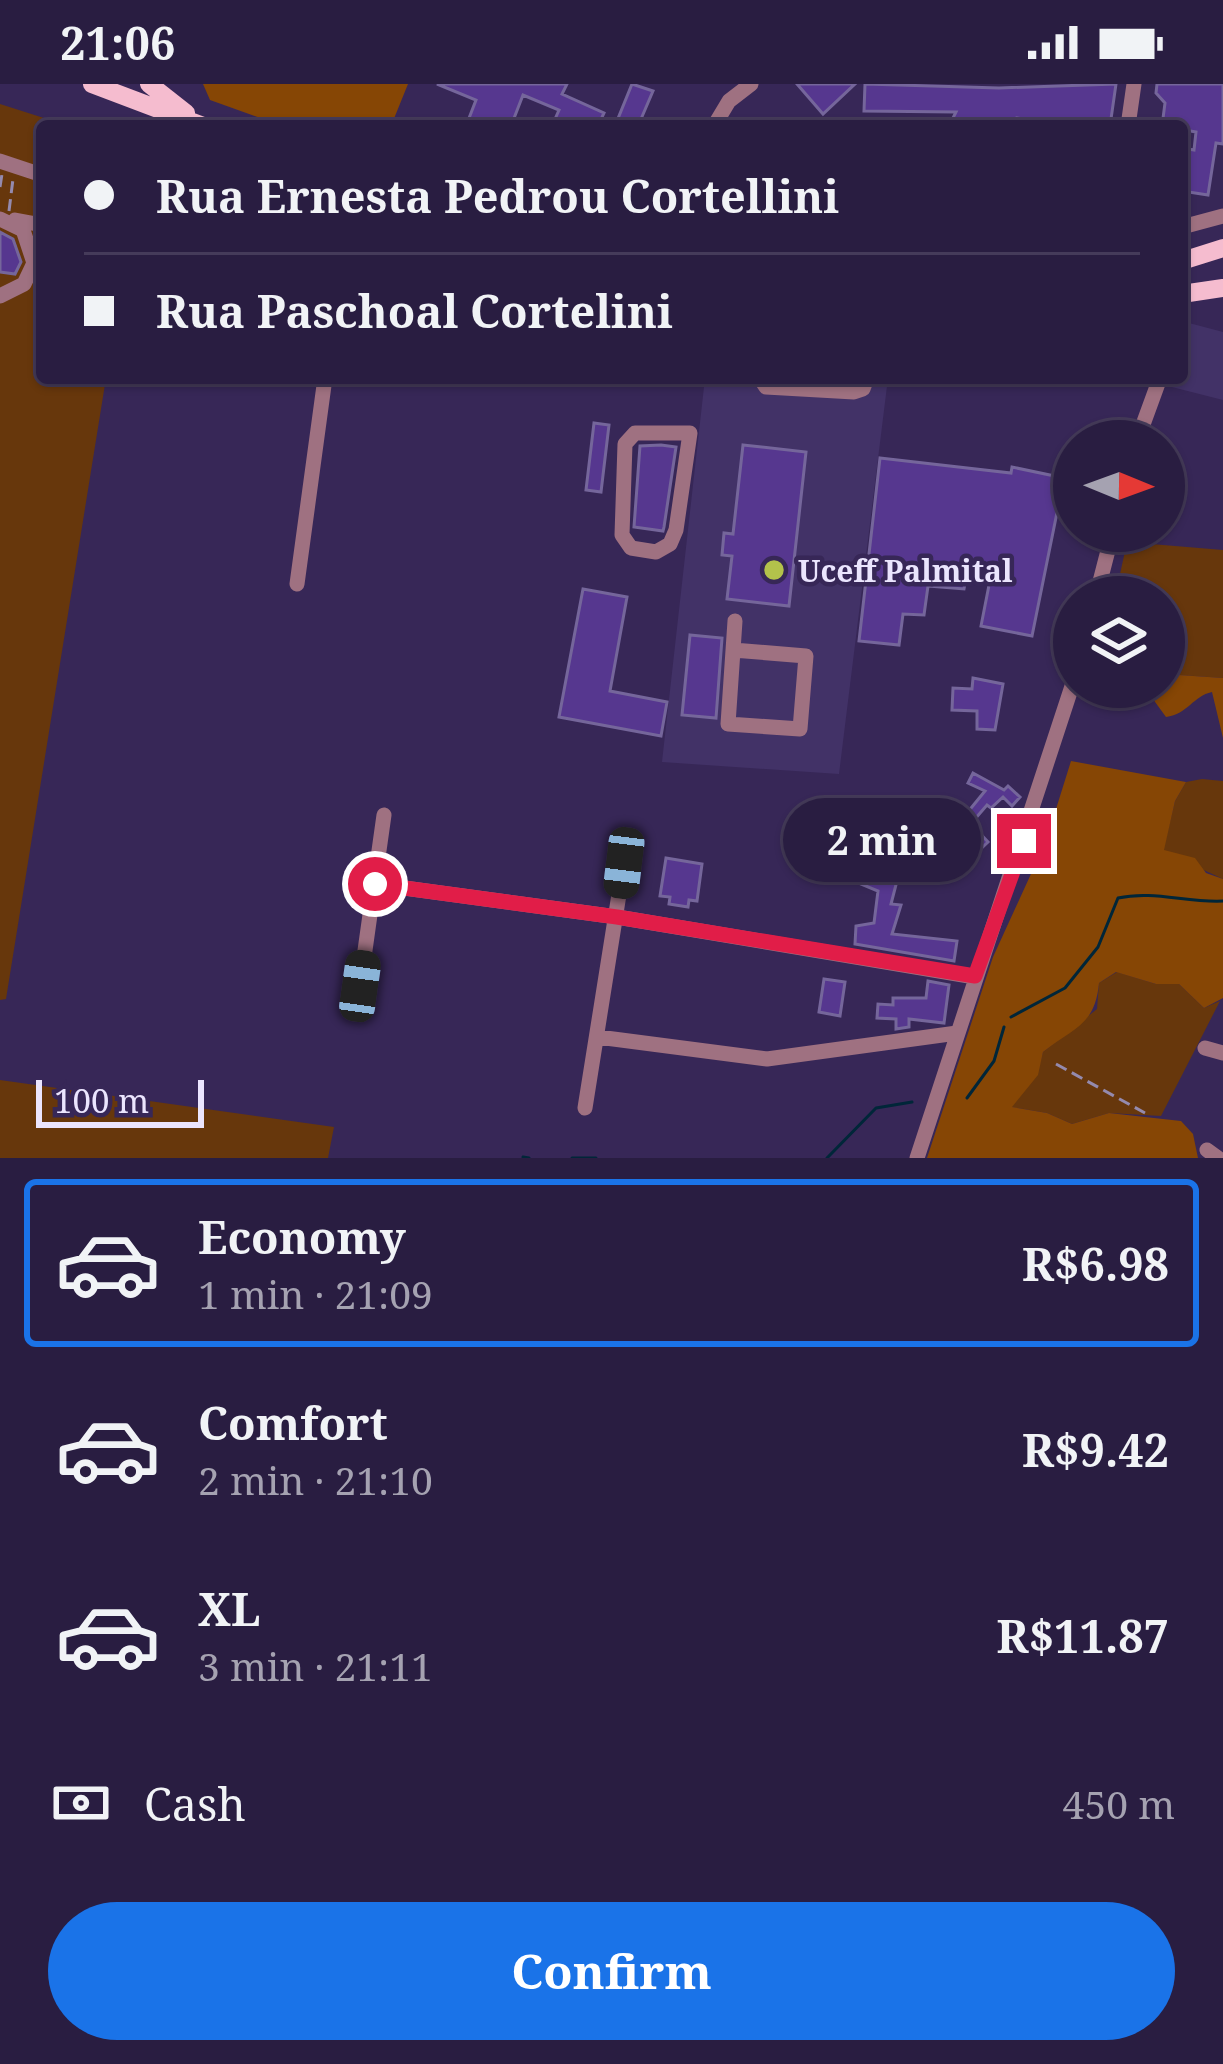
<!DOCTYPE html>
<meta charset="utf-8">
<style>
body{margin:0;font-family:"Noto Serif",serif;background:#352a4c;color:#f1f3f6;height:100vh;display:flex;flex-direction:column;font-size:45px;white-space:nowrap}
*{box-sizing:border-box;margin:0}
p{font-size:39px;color:#a5a2b1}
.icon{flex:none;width:66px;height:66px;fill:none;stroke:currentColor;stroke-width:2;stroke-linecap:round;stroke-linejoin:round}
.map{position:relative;height:1074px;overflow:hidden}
.details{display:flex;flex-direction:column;background:#291d41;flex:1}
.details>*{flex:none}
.hud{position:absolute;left:36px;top:36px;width:1152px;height:264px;border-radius:12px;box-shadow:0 3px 9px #0004,0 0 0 3px #453b5a;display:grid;align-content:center;height:264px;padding:0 48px;background:#291d41}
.needle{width:78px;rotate:91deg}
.fabs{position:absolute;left:1053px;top:336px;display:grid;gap:24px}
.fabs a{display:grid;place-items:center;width:132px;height:132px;border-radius:50%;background:#291d41;box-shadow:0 3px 9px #0004,0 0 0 3px #453b5a;font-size:60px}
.scale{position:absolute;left:36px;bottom:30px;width:168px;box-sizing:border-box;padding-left:12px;border:6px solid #ebe5fe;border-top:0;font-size:33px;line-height:42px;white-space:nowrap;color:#ebe5fe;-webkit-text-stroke:9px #372757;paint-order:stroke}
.end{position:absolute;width:54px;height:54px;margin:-27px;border:15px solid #e11d48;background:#fff;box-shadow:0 0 0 6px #fff}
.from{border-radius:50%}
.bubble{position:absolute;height:84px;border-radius:42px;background:#291d41;box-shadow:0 3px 9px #0004,0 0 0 3px #453b5a;font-size:39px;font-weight:700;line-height:84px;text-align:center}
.car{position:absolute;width:36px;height:72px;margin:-36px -18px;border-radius:15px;box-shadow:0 0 9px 3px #0007;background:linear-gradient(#222 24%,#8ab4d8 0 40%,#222 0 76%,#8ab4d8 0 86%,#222 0)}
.hud b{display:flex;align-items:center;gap:42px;height:114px;font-size:45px}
.hud b+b{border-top:3px solid #453b5a}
.hud i{width:30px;height:30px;background:#f1f3f6}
ul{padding:21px 0 0;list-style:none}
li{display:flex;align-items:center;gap:36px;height:168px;margin:0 24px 18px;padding:0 24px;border:6px solid transparent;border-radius:12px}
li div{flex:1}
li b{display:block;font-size:45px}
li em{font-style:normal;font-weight:700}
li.on{border-color:#1a73e8}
li>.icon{width:108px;height:108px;stroke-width:1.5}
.pay{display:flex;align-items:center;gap:30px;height:132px;padding:0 48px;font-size:45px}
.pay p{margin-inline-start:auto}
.primary-button{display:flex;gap:24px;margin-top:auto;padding:24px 48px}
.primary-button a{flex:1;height:138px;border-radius:72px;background:#1a73e8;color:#fff;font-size:48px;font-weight:700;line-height:138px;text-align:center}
.status{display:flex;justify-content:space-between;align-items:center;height:84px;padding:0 60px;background:#291d41;direction:ltr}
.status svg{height:33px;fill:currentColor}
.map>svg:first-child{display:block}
.built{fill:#423267}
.green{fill:#67370c}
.forest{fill:#864605}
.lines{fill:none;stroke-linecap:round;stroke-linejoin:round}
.stream{stroke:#002639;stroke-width:3}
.building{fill:#56378f;stroke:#75669b;stroke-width:3}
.path{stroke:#948aae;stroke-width:3;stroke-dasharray:12 6;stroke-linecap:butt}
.minor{stroke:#9f7181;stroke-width:15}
.major{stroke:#f5bccf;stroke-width:18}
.route{stroke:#e11d48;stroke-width:15}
.poi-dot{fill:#b3c24b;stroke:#372757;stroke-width:4.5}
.labels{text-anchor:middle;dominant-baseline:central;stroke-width:9;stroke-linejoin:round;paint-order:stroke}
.poi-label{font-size:30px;font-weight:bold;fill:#ebe5fe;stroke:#372757;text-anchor:start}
</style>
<div class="status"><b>21:06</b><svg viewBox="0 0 49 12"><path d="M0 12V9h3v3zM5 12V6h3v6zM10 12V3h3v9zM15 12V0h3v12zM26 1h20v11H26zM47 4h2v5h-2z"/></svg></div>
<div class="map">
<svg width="1223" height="1074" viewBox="0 0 1223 1074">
<rect width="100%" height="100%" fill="#372757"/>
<path class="built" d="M1189 239 1223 248V316L1168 302 1171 294H1182V260Z
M705 294H888L839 690 662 678Z"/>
<path class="green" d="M0 20 69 42H42V294H106L6 915 0 916Z
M1127 458 1223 466V594L1164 590V513H1115Z
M1202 695 1223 697V795L1163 767 1175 717 1186 698Z
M1117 888 1156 900H1179L1204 924 1220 917 1161 1032 1109 1029 1072 1040 1047 1029 1011 1023 1037 991 1043 968 1097 925 1099 899Z
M0 996 334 1043 328 1074H0Z"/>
<path class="forest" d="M203 0H408L391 42H283L210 16Z
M1164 590 1223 594V654L1212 608C1193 612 1188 630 1166 633L1150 611V603H1164Z
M1071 677 1186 698 1175 717 1164 766 1195 774 1206 789 1223 795V914L1204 924 1179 900H1156L1116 888 1099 899C1095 942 1074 943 1043 968L1038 991 1012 1023 1047 1029 1072 1040 1109 1029 1181 1037 1193 1050 1198 1074H927L993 873 1046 757Z"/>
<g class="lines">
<path class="stream" d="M1011 933 1065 904 1098 863 1118 814C1153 806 1187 819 1223 817
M967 1014 994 977 1004 943
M523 1073 529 1074
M572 1074H596
M827 1074 876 1024 912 1018"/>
</g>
<path class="building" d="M437 0H567L562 10 604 29 598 42H552L559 26 523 11 511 42H466L476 16Z
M632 0 653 7 638 42 617 37Z
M797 0H855L823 30Z
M865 0 999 4 1116 0 1110 42H1060L1017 34 1016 42H949L956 28 864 27Z
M1157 0H1223V60L1216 59 1208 111 1182 107V64L1194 66 1196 48 1162 42 1165 19 1156 9Z
M0 148 13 155 21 178 15 190 0 188Z
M594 339 609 341 601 408 586 406Z
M661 361 676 363 664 443 663 447 634 443 640 362Z
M743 361 806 368 789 522 727 515 732 472 722 471 724 449 733 450Z
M880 374 1011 389 1012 383 1064 394 1032 552 981 542 990 496 966 494 964 505 928 502 924 531 903 530 899 561 859 557Z
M583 505 627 513 610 607 667 618 661 652 559 633Z
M690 551 722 554 716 634 682 631Z
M973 594 1003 600 995 646 977 645V627L952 626 953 604 972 605Z
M973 689 1004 706 1008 702 1020 713 1012 722 1003 713 991 724 987 721 975 735 967 729 985 707 968 699Z
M975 744 988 758 965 780 951 767Z
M666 774 702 780 697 817 689 816 688 823 669 820 670 813 660 812Z
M861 787 883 795 884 789 898 793 891 820 901 821 892 850 957 857 954 877 855 860 856 842 874 839 878 807 856 798Z
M824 895 845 898 840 932 819 928Z
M928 897 949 901 944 939 909 935V943L896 945V935L877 934 878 920 893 921V914H926Z"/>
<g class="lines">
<path class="path" d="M0 103 2 90
M9 127 13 95
M1056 980 1145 1029"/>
<path class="minor" d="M714 42 729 17 751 0
M1128 42 1134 0
M0 77 42 91
M0 135 23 146 34 179 24 200 0 212
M15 136 42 141
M1182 143 1223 132
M1182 231 1184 210
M760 294 766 303 854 308 863 305 867 294
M635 349H690L676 446 670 460 656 468 631 464 622 451 625 360Z
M1137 357 1160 294
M297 500 325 294
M1096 513 1113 447
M733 566 806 572 800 645 728 640 735 537
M375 800 617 833 975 893
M360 902 384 731
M598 953 767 975 957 949
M1205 964 1223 969
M585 1024 624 779
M1207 1066 1218 1074
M917 1074 1074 596"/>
<path class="major" d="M92 0 203 42
M149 0 186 29
M1182 177 1223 164
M1182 210 1223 204"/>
</g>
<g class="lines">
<path class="route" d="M375 800 617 833 975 892 1024 757"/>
</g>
<circle class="poi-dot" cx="774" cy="486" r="12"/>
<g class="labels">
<g class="poi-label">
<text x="798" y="486">Uceff Palmital</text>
</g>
</g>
</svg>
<div class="fabs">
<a><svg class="needle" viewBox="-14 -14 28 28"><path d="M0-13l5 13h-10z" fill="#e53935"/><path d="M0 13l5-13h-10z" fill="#a5a2b1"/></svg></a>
<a><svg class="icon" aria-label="layers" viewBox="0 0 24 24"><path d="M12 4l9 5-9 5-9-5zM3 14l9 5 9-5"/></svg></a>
</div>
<div class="scale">100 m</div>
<i class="end from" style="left:375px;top:800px"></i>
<i class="end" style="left:1024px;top:757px"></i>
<div class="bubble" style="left:783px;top:714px;width:198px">2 min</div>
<i class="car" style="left:624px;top:779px;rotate:187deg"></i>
<i class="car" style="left:360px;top:902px;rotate:8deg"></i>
<div class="hud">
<b><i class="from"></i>Rua Ernesta Pedrou Cortellini</b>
<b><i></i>Rua Paschoal Cortelini</b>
</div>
</div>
<section class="details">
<ul>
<li class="on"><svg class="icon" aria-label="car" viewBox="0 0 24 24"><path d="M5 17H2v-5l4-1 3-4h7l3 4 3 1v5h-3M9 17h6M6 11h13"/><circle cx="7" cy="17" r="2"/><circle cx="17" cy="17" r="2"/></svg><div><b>Economy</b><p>1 min · 21:09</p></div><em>R$6.98</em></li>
<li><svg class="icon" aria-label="car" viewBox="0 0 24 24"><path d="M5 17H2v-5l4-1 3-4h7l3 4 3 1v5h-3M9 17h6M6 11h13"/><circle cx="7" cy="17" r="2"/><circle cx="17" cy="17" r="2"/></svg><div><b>Comfort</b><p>2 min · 21:10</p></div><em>R$9.42</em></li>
<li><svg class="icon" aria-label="car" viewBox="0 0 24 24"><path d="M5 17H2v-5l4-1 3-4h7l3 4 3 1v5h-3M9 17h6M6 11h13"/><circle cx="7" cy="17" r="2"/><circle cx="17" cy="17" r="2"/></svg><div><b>XL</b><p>3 min · 21:11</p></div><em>R$11.87</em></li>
</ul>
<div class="pay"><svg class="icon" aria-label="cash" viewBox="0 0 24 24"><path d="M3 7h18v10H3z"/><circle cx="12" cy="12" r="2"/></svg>Cash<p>450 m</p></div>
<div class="primary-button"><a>Confirm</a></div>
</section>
